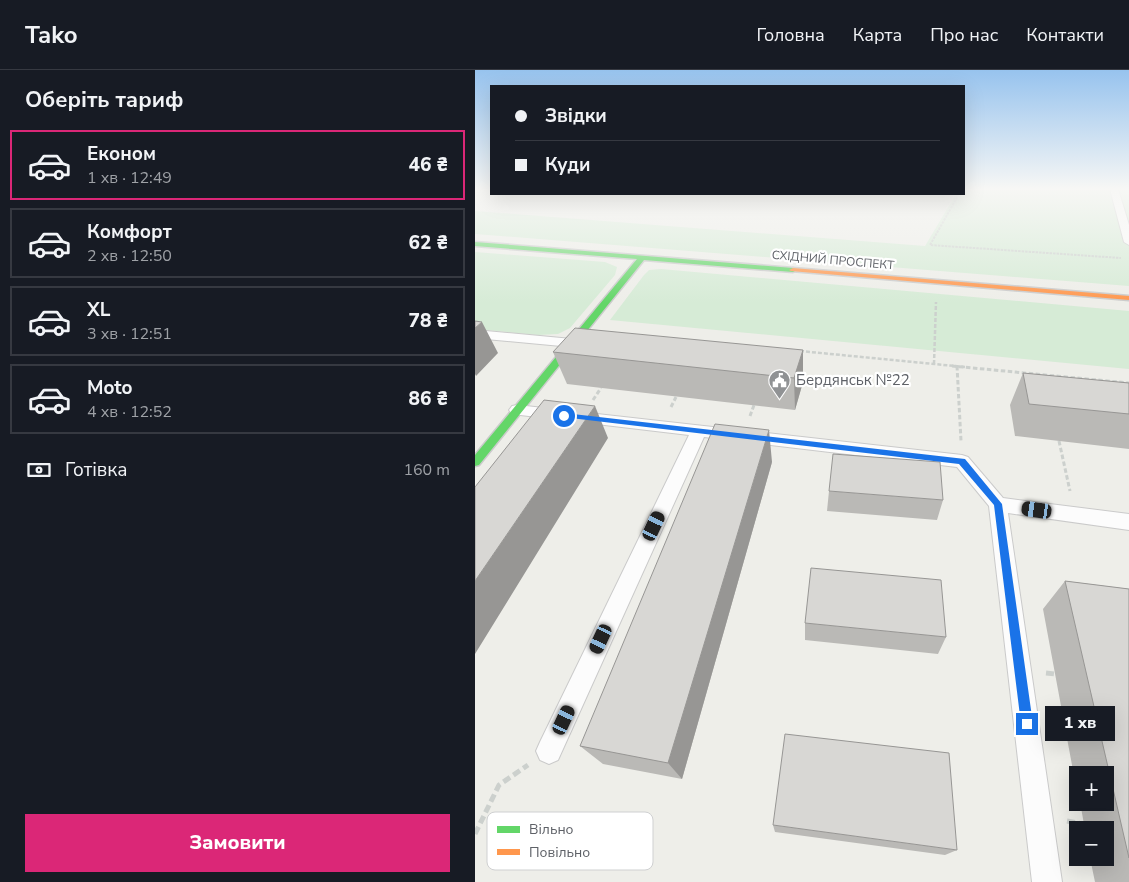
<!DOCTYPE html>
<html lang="uk">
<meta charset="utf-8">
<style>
body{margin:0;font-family:"Nunito Sans",sans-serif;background:#242831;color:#f1f3f6;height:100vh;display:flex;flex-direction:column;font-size:19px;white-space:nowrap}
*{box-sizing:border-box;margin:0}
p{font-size:16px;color:#9ea1a6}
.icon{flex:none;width:28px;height:28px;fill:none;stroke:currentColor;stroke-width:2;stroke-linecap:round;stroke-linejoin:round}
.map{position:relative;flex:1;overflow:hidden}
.drawer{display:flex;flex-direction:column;background:#171b24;width:475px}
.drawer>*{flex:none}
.banner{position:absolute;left:15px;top:15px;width:475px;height:110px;border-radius:0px;box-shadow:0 5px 20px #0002;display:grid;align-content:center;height:110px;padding:0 25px;background:#171b24}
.controls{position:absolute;left:594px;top:696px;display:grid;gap:10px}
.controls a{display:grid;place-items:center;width:45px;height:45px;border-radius:0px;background:#171b24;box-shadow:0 5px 20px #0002;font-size:25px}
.end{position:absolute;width:22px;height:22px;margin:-11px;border:6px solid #1a73e8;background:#fff;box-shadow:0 0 0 2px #fff}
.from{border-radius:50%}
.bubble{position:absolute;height:35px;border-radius:0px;background:#171b24;box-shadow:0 5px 20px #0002;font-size:16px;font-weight:800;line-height:35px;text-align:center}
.car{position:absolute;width:15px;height:30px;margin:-15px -8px;border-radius:6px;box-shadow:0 0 4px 1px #0007;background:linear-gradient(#222 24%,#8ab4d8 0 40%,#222 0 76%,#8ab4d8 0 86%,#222 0)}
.banner b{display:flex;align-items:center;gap:18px;height:48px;font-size:19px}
.banner b+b{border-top:1px solid #363941}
.banner i{width:12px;height:12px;background:#f1f3f6}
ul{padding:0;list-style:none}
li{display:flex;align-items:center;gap:15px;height:70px;margin:0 10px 8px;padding:0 15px;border:2px solid #363941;border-radius:0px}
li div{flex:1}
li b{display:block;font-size:19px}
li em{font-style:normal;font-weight:800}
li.active{border-color:#db2777}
li>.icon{width:45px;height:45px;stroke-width:1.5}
h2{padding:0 25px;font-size:22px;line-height:60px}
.pay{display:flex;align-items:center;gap:12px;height:55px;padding:0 25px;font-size:19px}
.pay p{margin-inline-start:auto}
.cta{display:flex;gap:10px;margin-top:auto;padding:10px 25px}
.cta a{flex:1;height:58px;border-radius:0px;background:#db2777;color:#fff;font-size:20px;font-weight:800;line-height:58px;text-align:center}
header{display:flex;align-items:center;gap:30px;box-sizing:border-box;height:70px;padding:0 25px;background:#171b24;border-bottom:1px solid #363941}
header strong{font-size:24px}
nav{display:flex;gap:28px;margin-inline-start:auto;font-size:18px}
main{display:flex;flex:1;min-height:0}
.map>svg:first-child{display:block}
.green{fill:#d6ebd6}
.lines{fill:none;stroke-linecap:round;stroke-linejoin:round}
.lane-casing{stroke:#cacaca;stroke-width:2}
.fast-casing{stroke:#cbcbcb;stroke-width:3}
.slow-casing{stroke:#cbcbcb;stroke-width:3}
.path-far3{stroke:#ccd0cd;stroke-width:2;stroke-dasharray:2.5 1;stroke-linecap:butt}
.path-far2{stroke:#ccd0cd;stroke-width:2.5;stroke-dasharray:4 2;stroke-linecap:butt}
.path-far1{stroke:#ccd0cd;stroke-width:3;stroke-dasharray:4.5 2.5;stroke-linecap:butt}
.path{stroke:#ccd0cd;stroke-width:5;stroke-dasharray:8 4;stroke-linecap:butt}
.lane{fill:#fcfcfc;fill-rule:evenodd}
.fast{fill:#63d668;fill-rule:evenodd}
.slow{fill:#ff974d;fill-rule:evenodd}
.wall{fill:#bab9b6}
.shaded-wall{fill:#979694}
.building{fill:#d8d7d4;stroke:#979694}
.route{fill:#1a73e8}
.labels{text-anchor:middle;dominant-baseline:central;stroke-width:4.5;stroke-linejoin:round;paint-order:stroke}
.far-street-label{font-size:12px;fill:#5e6167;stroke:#fff}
.poi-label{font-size:15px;fill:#5e6167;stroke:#fff;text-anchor:start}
.key{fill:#fff;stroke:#cfd0d1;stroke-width:1}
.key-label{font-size:14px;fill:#5e6167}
</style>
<header>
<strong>Tako</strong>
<nav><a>Головна</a><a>Карта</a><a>Про нас</a><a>Контакти</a></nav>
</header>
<main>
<section class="drawer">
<h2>Оберіть тариф</h2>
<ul>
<li class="active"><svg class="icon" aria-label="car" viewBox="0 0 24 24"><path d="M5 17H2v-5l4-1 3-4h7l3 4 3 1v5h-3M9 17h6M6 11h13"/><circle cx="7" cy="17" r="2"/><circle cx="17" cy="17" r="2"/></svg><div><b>Економ</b><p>1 хв · 12:49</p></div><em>46 ₴</em></li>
<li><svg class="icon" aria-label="car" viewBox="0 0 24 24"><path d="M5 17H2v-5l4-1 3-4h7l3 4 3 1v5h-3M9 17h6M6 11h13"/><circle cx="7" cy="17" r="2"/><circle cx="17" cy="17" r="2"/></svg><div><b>Комфорт</b><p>2 хв · 12:50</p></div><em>62 ₴</em></li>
<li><svg class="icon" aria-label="car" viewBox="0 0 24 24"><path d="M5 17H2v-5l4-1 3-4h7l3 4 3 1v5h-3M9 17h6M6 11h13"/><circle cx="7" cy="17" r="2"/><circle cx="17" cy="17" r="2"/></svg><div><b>XL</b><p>3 хв · 12:51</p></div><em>78 ₴</em></li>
<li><svg class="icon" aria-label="car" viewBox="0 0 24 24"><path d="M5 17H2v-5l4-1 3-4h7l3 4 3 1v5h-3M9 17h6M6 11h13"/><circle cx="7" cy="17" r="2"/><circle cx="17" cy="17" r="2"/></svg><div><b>Moto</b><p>4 хв · 12:52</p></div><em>86 ₴</em></li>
</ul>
<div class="pay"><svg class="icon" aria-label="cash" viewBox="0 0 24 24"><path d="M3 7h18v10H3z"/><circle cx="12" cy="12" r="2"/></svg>Готівка<p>160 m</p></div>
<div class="cta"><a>Замовити</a></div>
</section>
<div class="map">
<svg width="654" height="812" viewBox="0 0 654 812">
<rect width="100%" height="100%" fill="#eeeee9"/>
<path class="green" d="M489 119H654V216L0 164V141L450 176 481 124H489Z
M0 182 130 192 142 197 140 205 95 258 83 264 63 265 0 259Z
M186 199 654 241V299L135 250 169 205 174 200Z"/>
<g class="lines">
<defs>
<path id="lane" d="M635 119H643L654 155V175L649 172Z
M0 260 97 269 104 273 97 277 0 268Z
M42 335 487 385 493 387 528 428 654 444V460L533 443 587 812H557L514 436 482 397 229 367 83 690 74 694 65 690 61 681 65 672 214 365 37 344 34 340 37 336Z"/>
<path id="fast" d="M0 172 318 198 322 200 318 202 169 190 4 395 0 396V385L162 189 0 176Z"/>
<path id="slow" d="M318 198 654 226V230L316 201 314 200Z"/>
</defs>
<use href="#lane" class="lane-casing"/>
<use href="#fast" class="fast-casing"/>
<use href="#slow" class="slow-casing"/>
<path class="path-far3" d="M484 124 455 175 646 188"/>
<path class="path-far2" d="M325 281 490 297
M459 294 461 232"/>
<path class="path-far1" d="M477 296 654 313
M482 296 486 371
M118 330 126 318
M196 337 201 327
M275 346 279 335
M584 371 595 421"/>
<path class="path" d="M571 603 580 604
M592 751 608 754
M0 764 24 715 53 695"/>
<use href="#lane" class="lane"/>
<use href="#fast" class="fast"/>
<use href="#slow" class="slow"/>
</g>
<path class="wall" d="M328 280V312L320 340 92 314 78 282Z
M548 303 654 313V379L540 366 535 335Z
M297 392 207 709 128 694 105 676Z
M354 421 468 430 462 450 352 441Z
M590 511 654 519V812H620L615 788H630V760H610L605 732H630V705H602V722L568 539Z
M330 553 471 567 463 584 330 570Z
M298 755 482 780 470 785 300 762Z"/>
<path class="shaded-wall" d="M7 252 23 283 1 306 0 304V258Z
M328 280V312L320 340 319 308Z
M120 336 133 368 0 584V511Z
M294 360 297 392 207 709 193 693Z"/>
<path class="building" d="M0 251 7 252 0 258Z
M100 258 328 280 319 308 78 282Z
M548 303 654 313V344L554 334Z
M69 330 120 336 0 511V417Z
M240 354 294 360 193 693 105 676Z
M358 384 465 392 468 430 354 421Z
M336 498 466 510 471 567 330 553Z
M590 511 654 519V788Z
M310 664 474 683 482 780 298 755Z"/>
<linearGradient id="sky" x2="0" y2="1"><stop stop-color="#97c3ee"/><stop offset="0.51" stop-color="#f7f7f5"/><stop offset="1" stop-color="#f7f7f5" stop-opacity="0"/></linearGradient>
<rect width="654" height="233" fill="url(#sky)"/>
<path class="route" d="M89 343 490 389 527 434 558 654 556 658 552 660 547 658 546 654 519 435 484 394 87 347 86 346Z"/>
<defs>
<symbol id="civic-pin" viewBox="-11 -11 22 30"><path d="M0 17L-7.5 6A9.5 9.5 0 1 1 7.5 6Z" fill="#909294" stroke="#fff"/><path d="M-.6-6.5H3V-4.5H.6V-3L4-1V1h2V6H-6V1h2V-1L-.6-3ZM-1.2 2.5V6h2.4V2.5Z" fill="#fff"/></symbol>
</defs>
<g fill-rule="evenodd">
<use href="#civic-pin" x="292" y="298" width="25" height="34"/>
</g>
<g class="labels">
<g class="far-street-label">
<text transform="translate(358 190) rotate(5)">СХІДНИЙ ПРОСПЕКТ</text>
</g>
<g class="poi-label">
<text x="321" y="310">Бердянськ №22</text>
</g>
</g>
<rect x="12" y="742" width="166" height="58" rx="8" class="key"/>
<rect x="22" y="756" width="23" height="7" fill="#63d668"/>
<rect x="22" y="779" width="23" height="6" fill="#ff974d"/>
<g class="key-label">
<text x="54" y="764">Вільно</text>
<text x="54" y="787">Повільно</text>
</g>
</svg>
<div class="controls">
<a>+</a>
<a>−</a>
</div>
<i class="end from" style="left:89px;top:346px"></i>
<i class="end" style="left:552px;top:654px"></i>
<div class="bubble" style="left:570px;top:636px;width:70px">1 хв</div>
<i class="car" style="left:562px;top:440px;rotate:278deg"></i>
<i class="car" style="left:179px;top:456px;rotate:25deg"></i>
<i class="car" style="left:126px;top:569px;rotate:205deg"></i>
<i class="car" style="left:89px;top:650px;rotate:25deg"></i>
<div class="banner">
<b><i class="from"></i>Звідки</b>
<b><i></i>Куди</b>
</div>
</div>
</main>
